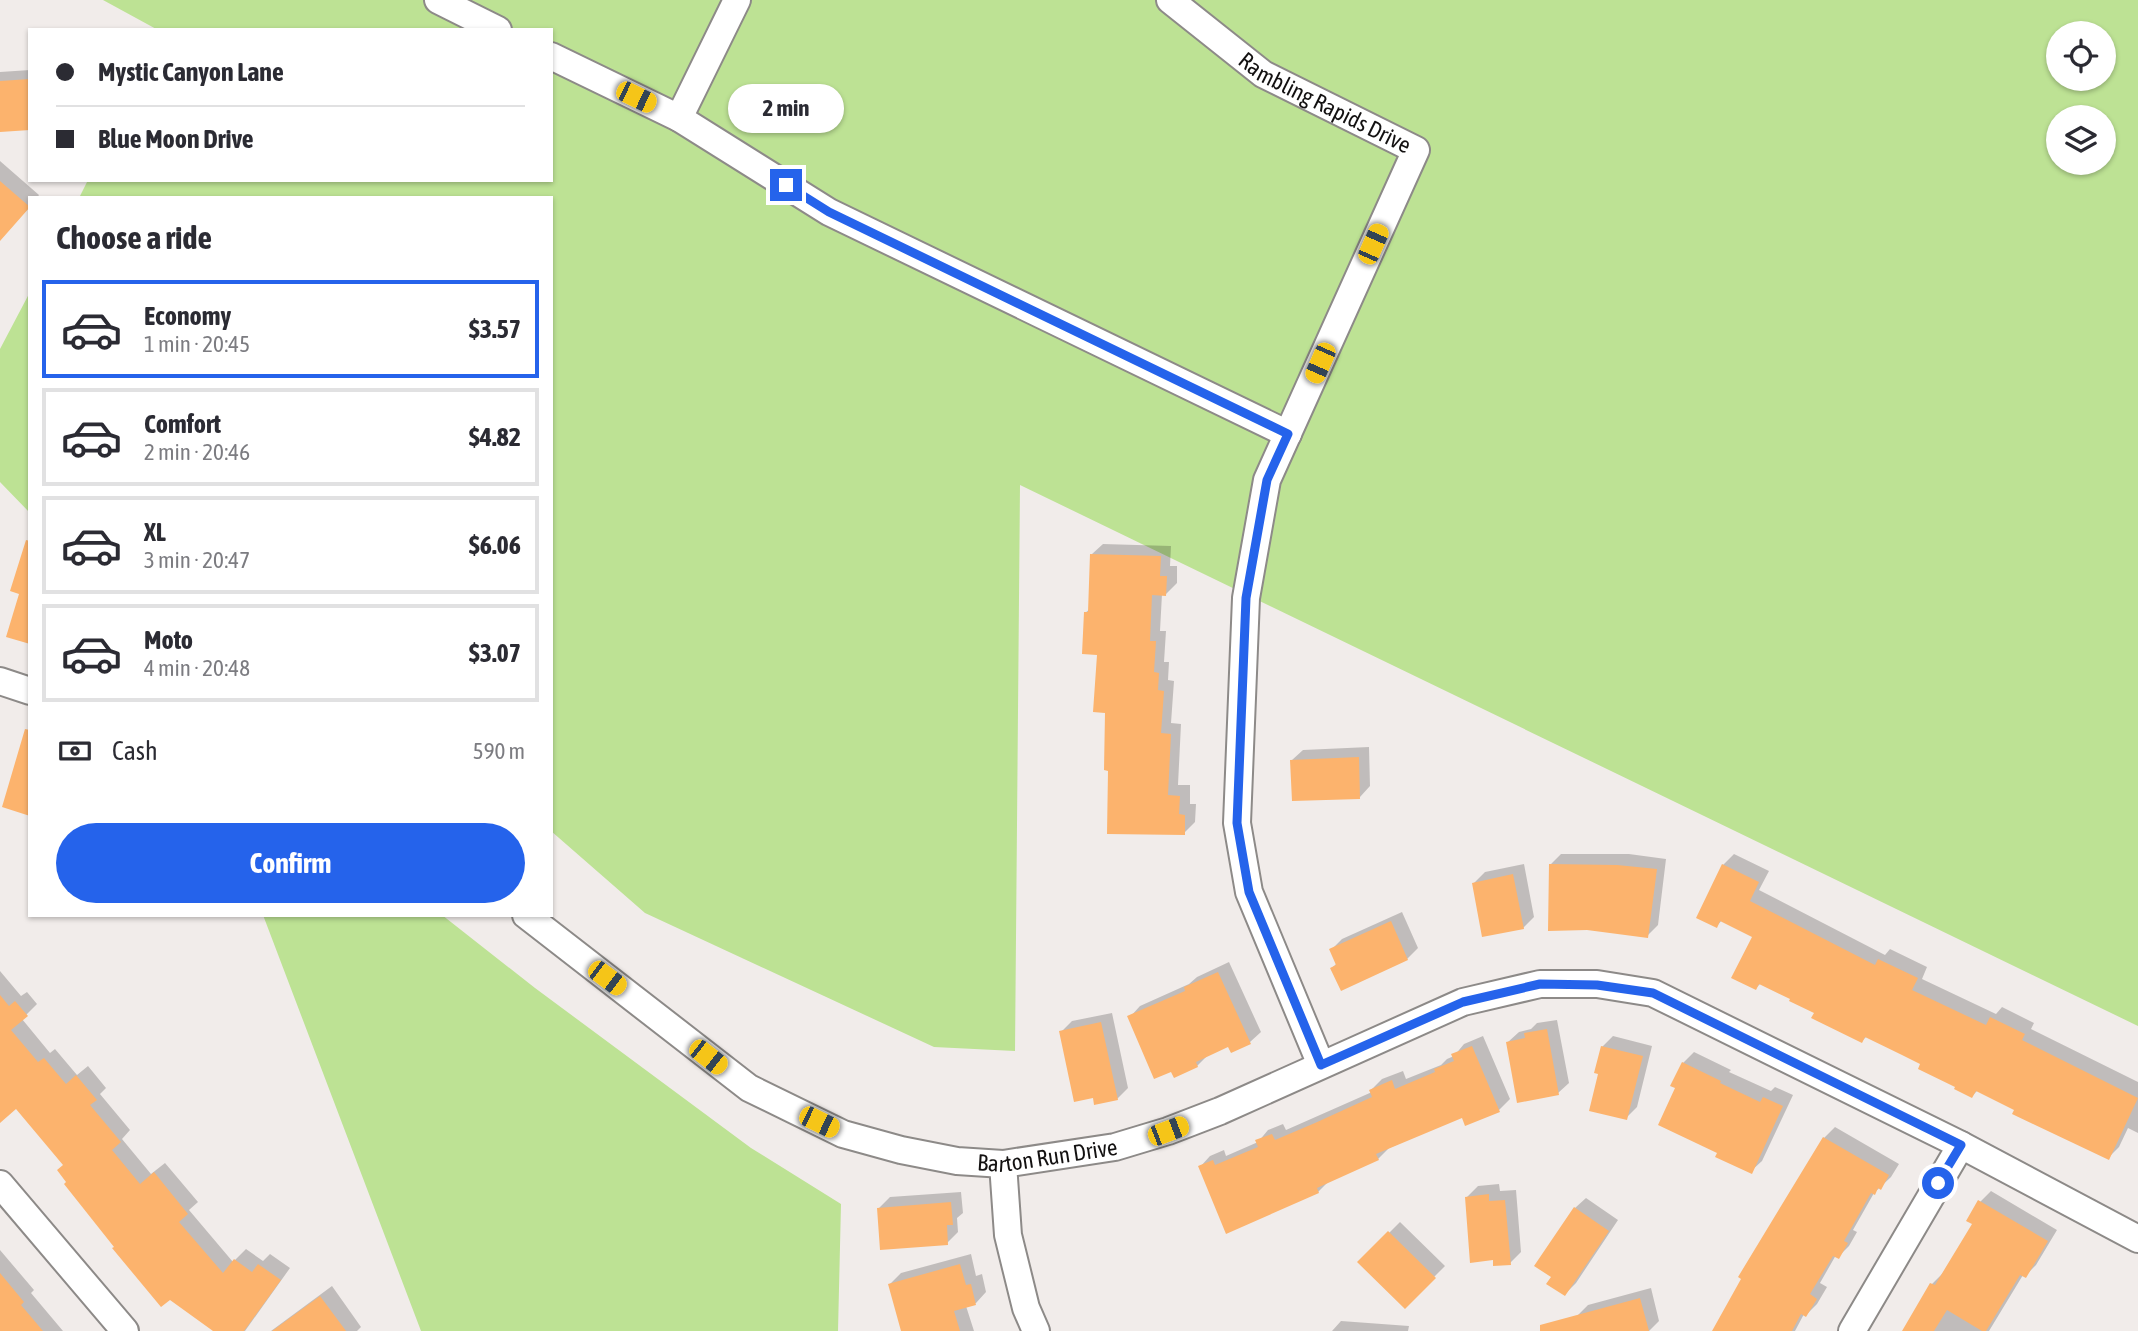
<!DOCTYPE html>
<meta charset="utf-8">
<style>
body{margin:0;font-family:"Asap Condensed",sans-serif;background:#f2f2f3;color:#2b2b33;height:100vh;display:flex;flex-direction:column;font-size:26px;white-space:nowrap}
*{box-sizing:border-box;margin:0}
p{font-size:23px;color:#7c7c81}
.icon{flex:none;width:38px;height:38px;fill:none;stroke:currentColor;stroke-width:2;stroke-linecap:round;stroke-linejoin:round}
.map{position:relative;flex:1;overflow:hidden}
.side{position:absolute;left:28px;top:196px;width:525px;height:721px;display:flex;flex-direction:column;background:#fff;border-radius:0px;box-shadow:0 2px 5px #0004}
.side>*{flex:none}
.hud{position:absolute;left:28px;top:28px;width:525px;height:154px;border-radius:0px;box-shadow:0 2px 5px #0004;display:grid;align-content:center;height:154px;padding:0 28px;background:#fff}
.controls{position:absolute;left:2046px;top:21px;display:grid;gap:14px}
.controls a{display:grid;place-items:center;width:70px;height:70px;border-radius:50%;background:#fff;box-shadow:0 2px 5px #0004;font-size:35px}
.end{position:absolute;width:32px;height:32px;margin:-16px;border:9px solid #2563eb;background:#fff;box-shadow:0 0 0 4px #fff}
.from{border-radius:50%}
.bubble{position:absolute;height:49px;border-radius:24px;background:#fff;box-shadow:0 2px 5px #0004;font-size:23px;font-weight:700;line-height:49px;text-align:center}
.car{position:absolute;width:21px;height:42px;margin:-21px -10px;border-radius:9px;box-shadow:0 0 5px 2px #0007;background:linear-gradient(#f5c518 24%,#345 0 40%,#f5c518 0 76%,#345 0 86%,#f5c518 0)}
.hud b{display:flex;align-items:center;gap:24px;height:66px;font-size:26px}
.hud b+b{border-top:2px solid #e1e1e2}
.hud i{width:18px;height:18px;background:#2b2b33}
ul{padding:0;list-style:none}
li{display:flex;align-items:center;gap:21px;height:98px;margin:0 14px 10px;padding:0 14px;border:4px solid #e1e1e2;border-radius:0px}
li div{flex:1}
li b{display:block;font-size:26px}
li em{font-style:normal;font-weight:700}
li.active{border-color:#2563eb}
li>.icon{width:63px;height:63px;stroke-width:1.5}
h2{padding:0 28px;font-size:32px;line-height:84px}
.pay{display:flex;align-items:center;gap:18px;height:77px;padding:0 28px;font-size:26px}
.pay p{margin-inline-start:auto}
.button{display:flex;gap:14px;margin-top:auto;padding:14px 28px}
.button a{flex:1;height:80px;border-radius:42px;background:#2563eb;color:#fff;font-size:28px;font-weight:700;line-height:80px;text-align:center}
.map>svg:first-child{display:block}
.green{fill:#bde294;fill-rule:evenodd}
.shadow{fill:#0003}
.building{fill:#fcb36d}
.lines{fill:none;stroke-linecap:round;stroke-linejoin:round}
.street-casing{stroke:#8d8a88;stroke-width:30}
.street{stroke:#fff;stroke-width:26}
.route{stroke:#2563eb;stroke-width:9}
.labels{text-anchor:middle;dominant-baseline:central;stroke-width:5;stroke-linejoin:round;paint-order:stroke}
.street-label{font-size:23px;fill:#131111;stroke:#f1ecea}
</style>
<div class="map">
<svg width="2138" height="1331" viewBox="0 0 2138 1331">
<rect width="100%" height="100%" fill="#f1ecea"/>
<path class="green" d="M103 0H2138V1026L1020 485 1015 1051 934 1047 645 913 551 831V198H79L88 180H551V30H158ZM2058 33H2104V79H2058ZM2058 117H2104V163H2058Z
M30 292V513L0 482V349Z
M263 915H442L535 988 751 1148 841 1204 838 1331H421Z"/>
<path class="shadow" d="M30 70V128L0 130V72Z
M0 161 39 195 37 198H30V206L0 240Z
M1103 544 1171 546 1170 566H1177V583L1166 594H1162L1160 631H1166L1164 662H1169L1168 680 1174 681 1171 723 1181 724 1178 785H1190V804H1196L1195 822 1184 833 1107 711 1099 653 1085 613 1090 609 1092 554Z
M1369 747 1370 786 1360 797 1292 760 1303 750Z
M1561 854H1629L1666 859 1658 925 1647 936 1550 865Z
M1734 854 1769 871 1759 890 1885 955 1890 949 1927 967 1922 979 1996 1014 2002 1007 2034 1023 2031 1029 2138 1082V1133L2128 1128 2119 1147 2108 1158 1978 1090 1972 1096 1923 1063 1867 1036 1862 1041 1793 998 1761 983 1756 988 1754 936 1722 920 1717 926 1723 865Z
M1524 864 1534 917 1523 928 1474 883 1485 872Z
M1402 912 1418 948 1407 959 1332 968 1337 963 1331 950 1342 939Z
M1229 962 1261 1032 1250 1042 1232 1051 1229 1045 1208 1055 1197 1066 1130 1017 1140 1006 1189 984 1197 977Z
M0 971 21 996 27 992 37 1004 22 1019 50 1053 55 1049 77 1075 88 1066 106 1088 100 1094 130 1130 122 1139 151 1174 165 1163 198 1202 189 1210 233 1262 246 1249 263 1261 270 1254 290 1268 245 1331H216L116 1246 65 1165 16 1107 0 1109Z
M1112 1013 1128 1088 1117 1099 1061 1032 1072 1021Z
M1557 1020 1569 1083 1558 1093 1508 1042 1519 1032 1531 1029 1537 1023Z
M1483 1036 1510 1099 1499 1110 1466 1124 1463 1116 1389 1148 1378 1159 1329 1181 1318 1192 1200 1167 1210 1156 1224 1150 1226 1156 1258 1142 1268 1130 1283 1124 1286 1130 1372 1092 1371 1090 1382 1079 1403 1071 1406 1079 1441 1065 1447 1059 1454 1056 1464 1044Z
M1613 1036 1652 1046 1637 1107 1626 1118 1600 1073 1602 1047Z
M1694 1052 1731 1070 1729 1072 1771 1091 1775 1087 1793 1095 1762 1161 1751 1171 1719 1152 1677 1088 1683 1063Z
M1835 1127 1899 1164 1891 1177 1874 1193 1853 1230 1857 1232 1849 1246 1838 1257 1836 1255 1820 1283 1827 1287 1817 1304 1806 1315 1804 1314 1795 1331H1714L1744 1278 1740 1276 1824 1138Z
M1499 1184 1500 1191 1516 1190 1521 1252 1510 1263 1467 1197 1478 1186Z
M1991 1191 2057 1230 2036 1265 2025 1276 2023 1275 1989 1331H1904L1932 1284 1943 1273 1975 1224 1980 1202Z
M961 1192 963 1213 957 1218 958 1232 947 1243 879 1208 890 1197Z
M1586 1198 1618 1220 1576 1283 1565 1294 1553 1277 1575 1208Z
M1400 1222 1445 1266 1405 1306 1360 1262Z
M0 1250 34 1290 31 1293 63 1331H0Z
M971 1254 976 1276 982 1274 986 1292 976 1303 966 1306 974 1331H903L890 1284 901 1273Z
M332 1286 361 1327 357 1331H271Z
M1651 1288 1659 1321 1649 1331H1581L1577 1316 1588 1305Z
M1341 1321 1409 1326 1408 1331H1332Z"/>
<path class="building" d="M30 79V130L0 132V81Z
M0 181 30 207 0 241Z
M26 540 30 541V644L6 637 19 594 10 591Z
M1090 554 1161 556 1160 576H1167L1166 596 1152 595 1150 641H1156L1154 672 1159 673 1158 690 1164 691 1161 733 1171 734 1168 795 1180 796 1179 814 1185 815V835L1107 834 1108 771 1104 770 1105 713 1093 712 1097 655 1082 654 1084 612H1088Z
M25 729 30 730V816L2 807Z
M1359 757 1360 799 1292 801 1290 760Z
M1549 864 1617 865 1657 869 1648 938 1587 930 1548 931Z
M1722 864 1759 882 1750 901 1875 965 1878 959 1918 978 1912 990 1986 1025 1990 1017 2025 1034 2022 1040 2138 1098 2109 1160 2012 1114 2014 1110 1976 1091 1972 1098 1954 1089 1955 1087 1918 1069 1920 1064 1902 1055 1865 1037 1862 1043 1811 1018 1814 1013 1789 1001 1790 999 1759 984 1756 990 1731 978 1752 937 1720 921 1717 928 1696 918Z
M1513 874 1524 929 1482 937 1472 883Z
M1391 921 1408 960 1341 991 1330 968 1336 965 1329 949Z
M1218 972 1251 1044 1231 1053 1228 1047 1196 1062 1198 1067 1174 1078 1171 1072 1154 1079 1127 1016 1185 991 1184 987Z
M0 995 9 1006 15 1001 28 1016 11 1030 38 1062 44 1058 66 1084 76 1075 97 1100 90 1105 121 1142 112 1150 140 1184 154 1172 188 1214 179 1222 223 1273 234 1259 252 1272 258 1264 281 1280 244 1331H213L170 1300 161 1307 112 1248 114 1247 64 1184 66 1182 57 1170 63 1165 16 1109 0 1123Z
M1101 1022 1118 1100 1094 1105 1093 1098 1074 1102 1059 1031Z
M1547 1029 1559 1095 1517 1103 1506 1042 1525 1038 1524 1033Z
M1472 1046 1500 1112 1465 1126 1462 1118 1376 1154 1379 1160 1317 1188 1319 1193 1226 1234 1198 1166 1213 1160 1215 1165 1258 1147 1255 1140 1272 1134 1275 1140 1315 1123 1372 1097 1369 1090 1392 1080 1395 1089 1435 1072 1434 1069 1454 1061 1451 1054Z
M1601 1046 1643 1056 1627 1120 1589 1111 1598 1074 1594 1073Z
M1682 1062 1721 1081 1720 1083 1760 1102 1763 1097 1783 1106 1752 1174 1715 1157 1717 1153 1658 1125 1675 1088 1670 1086Z
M1823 1137 1889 1175 1881 1190 1878 1188 1875 1195 1871 1193 1844 1241 1848 1243 1839 1259 1833 1256 1810 1294 1817 1299 1806 1317 1801 1314 1792 1331H1712L1741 1279 1738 1277Z
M1489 1194V1201L1505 1200 1511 1265 1493 1266V1260L1470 1263 1465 1197Z
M1978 1200 2048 1241 2026 1278 2020 1275 1986 1331H1982L1947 1310 1934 1331H1902L1930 1283 1935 1285 1972 1224 1966 1221Z
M951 1202 953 1225H947L948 1245 880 1250 877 1208Z
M1574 1207 1609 1231 1565 1296 1546 1284 1551 1277 1534 1266Z
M1388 1231 1436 1278 1405 1309 1357 1262Z
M960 1264 966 1285 971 1284 976 1305 954 1311 960 1331H901L888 1284Z
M0 1273 24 1302 21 1305 43 1331H0Z
M320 1296 346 1331H272Z
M1640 1298 1649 1331H1540V1325Z"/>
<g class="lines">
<defs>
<g id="street">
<path d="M438 0 498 30"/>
<path id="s1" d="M1170 0 1263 74 1416 150 1267 480 1246 598 1237 823 1249 892 1321 1065"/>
<path d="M551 56 679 118 829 212 1288 434"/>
<path d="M679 118 737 0"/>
<path d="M0 681 30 691"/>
<path id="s2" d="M526 915 749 1088 843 1134 901 1150 957 1161 1003 1164 1115 1147 1168 1131 1220 1111 1463 1002 1540 984H1597L1653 993 1961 1145 2138 1239"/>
<path d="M1003 1164 1008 1235 1026 1308 1036 1331"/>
<path d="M0 1184 125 1331"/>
<path d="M1852 1331 1961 1145"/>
</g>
</defs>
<use href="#street" class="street-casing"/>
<use href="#street" class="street"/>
</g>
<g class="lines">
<path class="route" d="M786 185 829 212 1288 434 1267 480 1246 598 1237 823 1249 892 1321 1065 1463 1002 1540 984 1597 985 1653 993 1961 1145 1938 1183"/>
</g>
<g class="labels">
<g class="street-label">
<text stroke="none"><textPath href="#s1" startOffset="187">Rambling Rapids Drive</textPath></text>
<text stroke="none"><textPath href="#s2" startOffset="595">Barton Run Drive</textPath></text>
</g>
</g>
</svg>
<div class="controls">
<a><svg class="icon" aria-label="locate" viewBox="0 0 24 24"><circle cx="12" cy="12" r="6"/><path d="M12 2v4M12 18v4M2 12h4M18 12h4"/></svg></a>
<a><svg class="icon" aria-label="layers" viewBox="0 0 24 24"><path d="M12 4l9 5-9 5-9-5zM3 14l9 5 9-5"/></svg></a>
</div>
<i class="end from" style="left:1938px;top:1183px"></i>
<i class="end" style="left:786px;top:185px"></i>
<div class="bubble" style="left:728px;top:84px;width:116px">2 min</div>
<i class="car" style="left:636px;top:97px;rotate:116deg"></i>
<i class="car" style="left:1373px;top:244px;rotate:24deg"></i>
<i class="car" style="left:1320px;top:363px;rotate:204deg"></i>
<i class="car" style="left:607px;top:978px;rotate:127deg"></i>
<i class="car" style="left:708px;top:1057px;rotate:128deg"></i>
<i class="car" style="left:819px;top:1122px;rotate:116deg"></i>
<i class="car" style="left:1168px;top:1131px;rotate:69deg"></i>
<div class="hud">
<b><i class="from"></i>Mystic Canyon Lane</b>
<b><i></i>Blue Moon Drive</b>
</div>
<section class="side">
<h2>Choose a ride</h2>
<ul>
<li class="active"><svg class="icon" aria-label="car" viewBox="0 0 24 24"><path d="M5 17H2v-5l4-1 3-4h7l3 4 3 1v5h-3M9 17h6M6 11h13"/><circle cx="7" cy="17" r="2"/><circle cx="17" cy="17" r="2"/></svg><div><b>Economy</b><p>1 min · 20:45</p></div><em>$3.57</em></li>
<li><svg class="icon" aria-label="car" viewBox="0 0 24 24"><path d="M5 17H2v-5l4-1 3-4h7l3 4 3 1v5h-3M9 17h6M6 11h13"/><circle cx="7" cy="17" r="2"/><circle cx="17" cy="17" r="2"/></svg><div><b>Comfort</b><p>2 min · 20:46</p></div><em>$4.82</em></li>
<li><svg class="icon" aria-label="car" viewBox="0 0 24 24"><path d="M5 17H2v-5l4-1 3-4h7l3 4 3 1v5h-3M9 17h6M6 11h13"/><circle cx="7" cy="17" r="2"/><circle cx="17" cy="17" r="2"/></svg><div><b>XL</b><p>3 min · 20:47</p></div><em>$6.06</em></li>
<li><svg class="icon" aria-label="car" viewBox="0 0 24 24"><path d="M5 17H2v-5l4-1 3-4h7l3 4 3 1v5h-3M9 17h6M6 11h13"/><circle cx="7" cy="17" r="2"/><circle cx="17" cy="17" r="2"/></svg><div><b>Moto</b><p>4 min · 20:48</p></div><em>$3.07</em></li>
</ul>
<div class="pay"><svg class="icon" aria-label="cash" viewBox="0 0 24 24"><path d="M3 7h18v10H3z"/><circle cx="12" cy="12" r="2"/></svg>Cash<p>590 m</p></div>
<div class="button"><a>Confirm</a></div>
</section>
</div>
